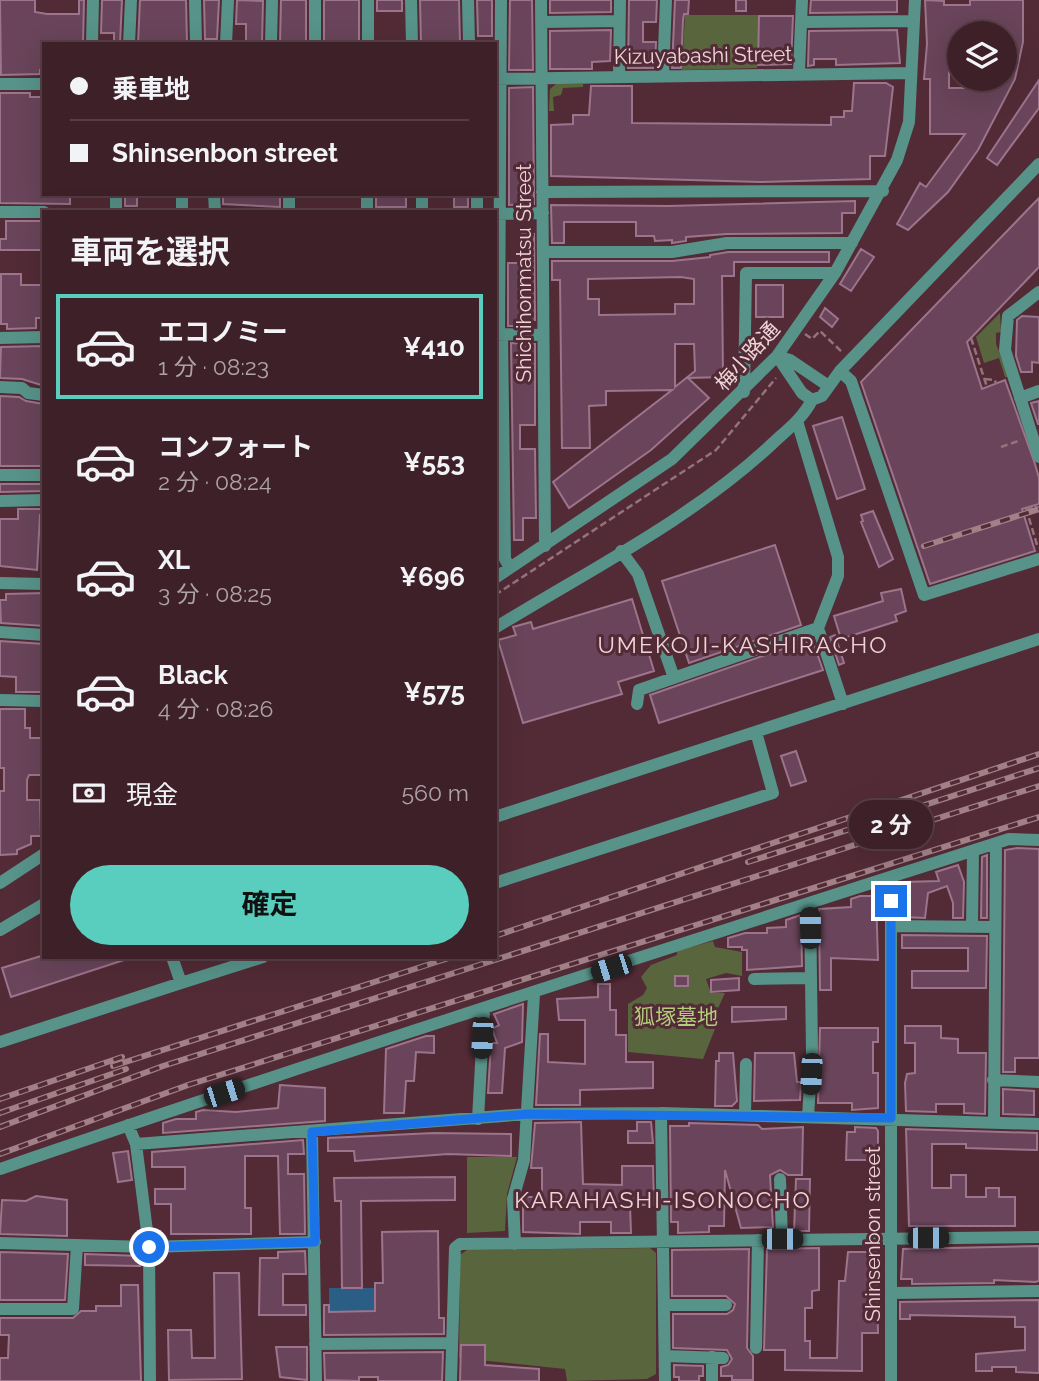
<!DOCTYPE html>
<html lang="ja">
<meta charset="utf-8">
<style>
body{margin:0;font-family:Raleway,"Noto Sans JP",sans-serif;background:#492d34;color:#f1f3f6;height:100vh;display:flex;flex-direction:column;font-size:26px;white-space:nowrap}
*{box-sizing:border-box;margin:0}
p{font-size:23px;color:#ada3a8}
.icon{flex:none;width:38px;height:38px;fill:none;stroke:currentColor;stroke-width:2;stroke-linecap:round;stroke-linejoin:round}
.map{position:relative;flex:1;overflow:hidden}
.side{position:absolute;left:42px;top:210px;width:455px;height:749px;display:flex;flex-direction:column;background:#3e2028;border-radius:0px;box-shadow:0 7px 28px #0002,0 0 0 2px #573e45}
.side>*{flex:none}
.banner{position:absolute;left:42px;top:42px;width:455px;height:154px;border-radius:0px;box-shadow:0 7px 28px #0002,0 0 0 2px #573e45;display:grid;align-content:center;height:154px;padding:0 28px;background:#3e2028}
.controls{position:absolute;left:947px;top:21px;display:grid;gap:14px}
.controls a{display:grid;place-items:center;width:70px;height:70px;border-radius:50%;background:#3e2028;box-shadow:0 7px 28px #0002,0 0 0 2px #573e45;font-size:35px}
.end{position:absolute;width:32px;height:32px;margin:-16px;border:9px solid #1a73e8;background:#fff;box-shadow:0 0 0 4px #fff}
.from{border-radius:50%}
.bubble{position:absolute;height:49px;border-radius:24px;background:#3e2028;box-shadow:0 7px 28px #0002,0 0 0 2px #573e45;font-size:23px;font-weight:700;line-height:49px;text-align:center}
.car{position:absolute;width:21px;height:42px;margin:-21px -10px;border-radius:9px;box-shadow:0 0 5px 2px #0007;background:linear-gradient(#222 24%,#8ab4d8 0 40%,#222 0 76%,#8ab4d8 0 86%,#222 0)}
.banner b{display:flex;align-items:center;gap:24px;height:66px;font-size:26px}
.banner b+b{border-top:2px solid #573e45}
.banner i{width:18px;height:18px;background:#f1f3f6}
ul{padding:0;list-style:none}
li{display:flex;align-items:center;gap:21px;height:105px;margin:0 14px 10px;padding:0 14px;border:4px solid transparent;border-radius:0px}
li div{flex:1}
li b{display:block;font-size:26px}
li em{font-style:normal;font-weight:700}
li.on{border-color:#59cebe}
li>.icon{width:63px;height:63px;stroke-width:1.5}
h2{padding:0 28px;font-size:32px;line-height:84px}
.pay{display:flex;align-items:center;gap:18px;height:77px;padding:0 28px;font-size:26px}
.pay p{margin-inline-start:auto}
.action{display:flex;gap:14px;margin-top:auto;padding:14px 28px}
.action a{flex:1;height:80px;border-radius:42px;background:#59cebe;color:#111;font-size:28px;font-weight:700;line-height:80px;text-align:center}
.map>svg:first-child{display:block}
.green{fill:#59653d}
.water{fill:#2b5e84}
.building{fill:#69445a;stroke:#9c748b;stroke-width:2;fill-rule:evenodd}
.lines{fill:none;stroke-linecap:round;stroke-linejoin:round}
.path{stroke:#94737b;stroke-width:2.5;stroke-dasharray:7 3.5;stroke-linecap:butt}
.minor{stroke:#579389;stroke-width:12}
.rail-casing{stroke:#a18088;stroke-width:6}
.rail{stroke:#522b36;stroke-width:3.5;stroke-dasharray:10;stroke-linecap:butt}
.route{stroke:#1a73e8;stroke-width:9}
.labels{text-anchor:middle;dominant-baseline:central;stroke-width:6;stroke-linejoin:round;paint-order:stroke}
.street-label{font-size:21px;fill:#eed4d9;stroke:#522b36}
.park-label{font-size:21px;fill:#b3cd7a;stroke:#522b36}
.neighbourhood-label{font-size:23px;letter-spacing:2px;fill:#eed4d9;stroke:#522b36}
</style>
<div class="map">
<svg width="1039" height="1381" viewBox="0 0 1039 1381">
<rect width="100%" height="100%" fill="#522b36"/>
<path class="green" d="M685 15H759L757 68 682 70Z
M556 84H583V87L563 88 561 95 553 97 554 111H549L550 89Z
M1000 313 1001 332 996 333V344L1009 377H1005L999 358 984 363 976 337Z
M713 941 715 947 742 952V976L726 973 706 979 711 993H725L715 1015 719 1019 703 1059 628 1052V1004L643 995 647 988 641 977 651 965 677 955V951Z
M517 1157 507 1194 505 1231 467 1233V1157Z
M650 1248 656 1253V1374L647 1379 567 1381 565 1369 459 1358 460 1255 467 1250Z"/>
<path class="water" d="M329 1288H375V1311L329 1312Z"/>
<path class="building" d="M0 0H35V12L47 14H79V0H84L83 44H44V70H40V74L1 75Z
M102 0H122L120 44H114V33H101Z
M140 0H186L187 44H138Z
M204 0H219L217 39H205Z
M237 0 263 1 262 44H246V24H236Z
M281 0H306V44H280Z
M324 0H359V44H324Z
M377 0H402V11H377Z
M420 0H459L460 44H421Z
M477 0H492V36H478Z
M510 0H532L533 70H509Z
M550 0H611V12L550 13Z
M629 0H657L656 22H643V42H656L655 68H628Z
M675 0H689L688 14H684L683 20 681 68H672Z
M736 0H746V11H736Z
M811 0H897V12L810 13Z
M925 0 944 1V5H970V0H1023V42L1015 79 978 150 948 192 908 230 897 224 920 183 926 187 965 134H930V79H924L927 44ZM957 33H1004V79H984L983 88H949V51H957Z
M759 16H793L791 64 758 65Z
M611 30 610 61 592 62V69H550V31Z
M897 30 900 63 836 65V59H814V65L808 66 809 31Z
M1039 80V108L997 165 987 158Z
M854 83H886L893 87 885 156H870V179L760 182 551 176V125L573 124V115H589L591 86H632V123L831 125V117H844V111H852Z
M533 87 534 204 509 205V88Z
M0 93H30V97H44V194H70V204L0 203Z
M125 194H137V206H125Z
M223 194H280V207L223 204Z
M376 194H406V207H376Z
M454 194H468V207H454Z
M1039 198V267L967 342 982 389 1005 380 1035 464 1039 478V504L1022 509 1035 551 930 584 861 382Z
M855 201V213H842V233L727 234 686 237V241L672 243V240L655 241 654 236H636V222H564V243H552L551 205 668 206Z
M6 221H44V250H0V239H6Z
M522 234H534L535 320H522V326H508V263H522Z
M861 249 874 257 851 291 840 284Z
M728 252H829V262H734V276H722L723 377 688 378 709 398 651 450 569 508 553 482 672 390 606 391V405L589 406 590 448H562L560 280H552V261H672L710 257V255ZM681 277 694 279V304H675V314L599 315V299H588V279ZM675 344H694L695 371 675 387Z
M1 274H21V285H44V318H36V328L7 329V324H1Z
M756 285H783V317H756Z
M825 308 838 319 832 327 820 317Z
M1022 316 1039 317V363L1032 362V372H1021L1016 356 1017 320Z
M511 343 535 344V425H520V449H535L536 518H523V540H514Z
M44 346V386L22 379 0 378 1 347Z
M0 396 19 397 26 401 44 404V466H0Z
M1039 401V424H1038L1031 403Z
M842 417 865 489 837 499 813 426Z
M0 484H44V491L0 492Z
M18 509H44V515H40L37 570 0 566V519H18Z
M873 511 893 559 879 567 861 522 863 521 861 515Z
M775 545 801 625 689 663 662 581Z
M901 589 906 611 895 615 897 621 841 639 834 616 883 601 881 593Z
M44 593V626L1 623 0 600H6V594Z
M632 599 654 671 618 682 622 694 523 723 498 640 516 635 513 627 531 622 533 629Z
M835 635 844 663 839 665 830 637Z
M0 641 44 644 43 692H16V677L0 676Z
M806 641 807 644 813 642 823 670 659 723 650 695Z
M0 709H25V728H30V738H44V775H29L27 780V800H40L41 836H31V844L17 850V854L0 855V791H4V768H0Z
M796 751 806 781 791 786 781 756Z
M1017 848 1039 849V1058H1015V1072H1003L1005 850Z
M987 855V918H981L982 857Z
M958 865 964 882 963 918H953V903L947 886 928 893 925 918 903 917V882L939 881 936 872Z
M860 896H876L878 960 831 958V990H820L819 909 851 907V899Z
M801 915 802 966 747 970V950H742V947H728V938L745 933H767V928L786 927V920Z
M902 935 987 936 986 988H912V971H968V948H902Z
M44 955V957L127 959 11 997 2 968Z
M675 976H688V986H675Z
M739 978V990L711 992V980Z
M598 984H610V1010H616V1035H626V1062H653V1088L580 1090V1105H536L540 1034H548V1062L585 1064V1020H559L557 999 598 997Z
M523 1004 522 1042 505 1048 502 1093H488L491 1043H497L492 1029 499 1025 494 1014Z
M732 1007H786V1019L732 1022Z
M905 1026H941V1038L958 1039V1053H986L985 1114 964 1113V1104H936V1112L906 1111 905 1083 907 1074 915 1073V1043H905Z
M820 1028H878V1042H873V1073H878V1108L852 1110V1103H818Z
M426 1036H434V1053L416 1052 414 1081H406L404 1113H384L386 1049Z
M719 1053H733L737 1101 732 1106H715L716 1061H719Z
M755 1053H794L797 1082H801L800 1100 754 1101Z
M280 1085 325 1088V1121L163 1133V1123L176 1119H196V1112L203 1110 236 1112 278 1108Z
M1003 1089 1034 1091V1115L1003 1114Z
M581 1122 583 1184 622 1185V1166H653L654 1205H630L631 1233H611V1222H580V1234L523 1232V1197H542V1168H531L535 1123Z
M637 1122H651L653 1143H628V1131H637Z
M689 1123 758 1125 762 1129 803 1127 802 1175H788L780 1170 770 1175 773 1227 741 1228 725 1170 724 1226H709V1232L678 1233V1222H671L670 1126H689Z
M855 1127 876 1128 878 1131V1160H846L847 1132H855Z
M906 1129 1037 1133V1150L966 1148V1144H932V1188H951V1175H966V1197H986V1188H999V1197H1015V1226H909Z
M434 1133 511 1134V1156L448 1154 355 1161 354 1151H328V1138Z
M303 1140 304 1154H288V1174H304L305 1234H280L278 1156H245V1208H251V1234H171V1204H155V1189H185V1167H152V1152Z
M128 1151 132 1180 118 1182 113 1153Z
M455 1177V1200L361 1201 362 1288H342L341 1201H335L334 1178Z
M796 1179H810L809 1231H794Z
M36 1196 67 1200V1236L0 1234 2 1200 26 1201Z
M438 1231 439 1318H444V1334L324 1335V1305H329V1312L375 1311V1283H383L382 1232Z
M1039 1246V1281L1035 1282 994 1280V1283L912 1284V1279H901L903 1249Z
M819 1248V1290L812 1291V1308H805V1341H810V1358H837L839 1281H845L848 1252H876L878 1333H862V1371L785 1370V1350H764L767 1249Z
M749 1249 747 1348 753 1356V1380H732V1376H721V1367L728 1365 732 1359 727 1350 673 1348V1314H727L733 1310 735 1304 726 1296H672V1250Z
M305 1251 306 1274H283V1305H306V1315H259L260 1258H278V1252Z
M0 1252 68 1254 65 1300H0Z
M85 1254 140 1256V1266L85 1265Z
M214 1273H239L242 1379 169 1380 168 1330H191L192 1358H215Z
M121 1285H138L141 1381H0V1358H8L9 1335H0V1318H73L81 1311H96V1306H121Z
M1039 1300V1373L1016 1372V1367H992V1371H976V1354L1025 1350V1327H1015V1317L910 1315V1319H900V1302Z
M461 1345H485V1365L539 1369V1381H460Z
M276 1347H307V1380L280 1377Z
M443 1352 442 1381H378V1377H359V1381L325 1380 324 1353Z
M674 1365 703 1366V1376H699V1381H679V1377H674Z"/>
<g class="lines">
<path class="path" d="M805 334 812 339 820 331 842 352
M971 338 987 387
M985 379 995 380 996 384
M1001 447 1021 440
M1026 508 1037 545
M1026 510 1036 507 1035 505
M495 595 716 450 776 378"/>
<path class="minor" d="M195 0 196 44
M368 0V44
M411 0 412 44
M468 0 469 44
M541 0 545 546
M541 22 619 21
M801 22 914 21
M92 44 93 0
M129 44 131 0
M226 44 228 0
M271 44 272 0
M315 44V0
M799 72 802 0
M619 76 620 0
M663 76 666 0
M495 79 911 73
M0 84H44
M542 192 883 191
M214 194 215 212
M289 194V212
M0 212H44
M116 212V194
M182 212V194
M367 212V194
M422 212V194
M477 212V194
M496 214 543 213
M544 252H672L727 243H852
M1039 292 1008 316 1005 350 1039 457
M495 334 543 335
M499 334 501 0
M502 334 505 559 510 568
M0 338 44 337
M777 356 790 360 827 385
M777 356 802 393 812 400
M840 371 851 381 924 595 1039 559
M0 387 22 388 28 393 44 395
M744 392 746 273H835
M1020 398 1039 391
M0 475H44
M0 501 44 500
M621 551 638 574 674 678
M495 578 672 459 777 356 835 273 897 160 909 122 915 0
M0 583 44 584
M495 628C589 570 692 519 773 443 787 430 803 418 812 400L822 396 840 371 1039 164
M818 628 843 704
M0 632 44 635
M0 700 44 701
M637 704 639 690 818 628 838 576V557L797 421
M495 817 1039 639
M891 877V1381
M0 883 44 854
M495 883 773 793 756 732
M891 926 995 927
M972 926 973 851
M0 930 44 904
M754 979 811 978
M181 983 263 957
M0 1042 181 983 172 957
M993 1080 1039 1082
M661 1113 665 1381
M745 1115 746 1064
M808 1117 812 1052 810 903
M478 1119 484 1010
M994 1122 996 844
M128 1125 136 1144 149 1247 150 1381
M312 1132 316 1381
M136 1144 528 1114 661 1113 1039 1124
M0 1169C335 1054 672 947 1009 839L1039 840
M780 1179 782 1239
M0 1243 149 1247 315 1242
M515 1244 513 1199 524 1160 534 994
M891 1293 1039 1291
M665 1305H726
M0 1309H73L77 1245
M315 1344 452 1343
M756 1348 758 1240
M665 1356 723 1358
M712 1357V1381
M451 1381 455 1248 460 1244 1039 1237"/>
<defs>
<path id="rail" d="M924 546 1039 509
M748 862 1039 768
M495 936 1039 754
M113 1066 452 957
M0 1099 122 1057
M0 1113 126 1069
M0 1127 163 1066 1039 786
M0 1154 188 1085 1039 817"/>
</defs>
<use href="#rail" class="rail-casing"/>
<use href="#rail" class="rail"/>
</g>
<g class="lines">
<path class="route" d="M149 1247 315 1242 312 1132 528 1114 891 1118V901"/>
</g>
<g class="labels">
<g class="street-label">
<text transform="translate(703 55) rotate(-1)">Kizuyabashi Street</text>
<text transform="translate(523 273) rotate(-90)">Shichihonmatsu Street</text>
<text transform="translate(747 356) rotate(-48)">梅小路通</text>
<text transform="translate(872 1234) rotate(-90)">Shinsenbon street</text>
</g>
<g class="park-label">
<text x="676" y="1016">狐塚墓地</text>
</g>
<g class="neighbourhood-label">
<text x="743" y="644">UMEKOJI-KASHIRACHO</text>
<text x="663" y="1199">KARAHASHI-ISONOCHO</text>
</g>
</g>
</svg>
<div class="controls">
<a><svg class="icon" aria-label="layers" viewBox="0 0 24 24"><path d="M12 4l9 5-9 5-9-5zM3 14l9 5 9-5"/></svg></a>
</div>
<i class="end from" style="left:149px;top:1247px"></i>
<i class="end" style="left:891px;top:901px"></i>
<div class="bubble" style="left:849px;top:800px;width:84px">2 分</div>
<i class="car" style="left:810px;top:928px;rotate:359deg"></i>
<i class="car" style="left:611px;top:968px;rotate:252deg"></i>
<i class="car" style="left:482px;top:1038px;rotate:183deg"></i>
<i class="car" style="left:811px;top:1074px;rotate:183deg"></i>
<i class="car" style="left:224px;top:1093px;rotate:72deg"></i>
<i class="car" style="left:928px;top:1238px;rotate:90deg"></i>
<i class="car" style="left:782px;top:1239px;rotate:90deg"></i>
<div class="banner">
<b><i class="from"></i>乗車地</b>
<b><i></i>Shinsenbon street</b>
</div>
<section class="side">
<h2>車両を選択</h2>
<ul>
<li class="on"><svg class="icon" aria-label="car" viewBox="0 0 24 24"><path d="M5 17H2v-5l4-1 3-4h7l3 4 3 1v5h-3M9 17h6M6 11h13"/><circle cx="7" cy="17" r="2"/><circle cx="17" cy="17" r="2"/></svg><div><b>エコノミー</b><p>1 分 · 08:23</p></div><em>¥410</em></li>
<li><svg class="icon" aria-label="car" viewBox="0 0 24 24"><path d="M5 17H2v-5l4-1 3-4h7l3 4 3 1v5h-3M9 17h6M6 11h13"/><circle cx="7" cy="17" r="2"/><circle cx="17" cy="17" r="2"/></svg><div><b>コンフォート</b><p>2 分 · 08:24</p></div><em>¥553</em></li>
<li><svg class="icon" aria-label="car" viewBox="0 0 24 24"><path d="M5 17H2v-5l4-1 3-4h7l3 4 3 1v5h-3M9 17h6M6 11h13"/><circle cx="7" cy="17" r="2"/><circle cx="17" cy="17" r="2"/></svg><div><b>XL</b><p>3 分 · 08:25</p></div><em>¥696</em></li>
<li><svg class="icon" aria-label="car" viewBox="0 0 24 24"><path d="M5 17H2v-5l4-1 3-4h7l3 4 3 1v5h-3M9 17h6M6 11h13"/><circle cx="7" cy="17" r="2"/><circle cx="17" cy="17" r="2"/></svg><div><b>Black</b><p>4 分 · 08:26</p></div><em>¥575</em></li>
</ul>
<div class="pay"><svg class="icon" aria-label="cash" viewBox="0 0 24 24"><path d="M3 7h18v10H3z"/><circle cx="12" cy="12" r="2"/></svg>現金<p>560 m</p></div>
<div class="action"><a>確定</a></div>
</section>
</div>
